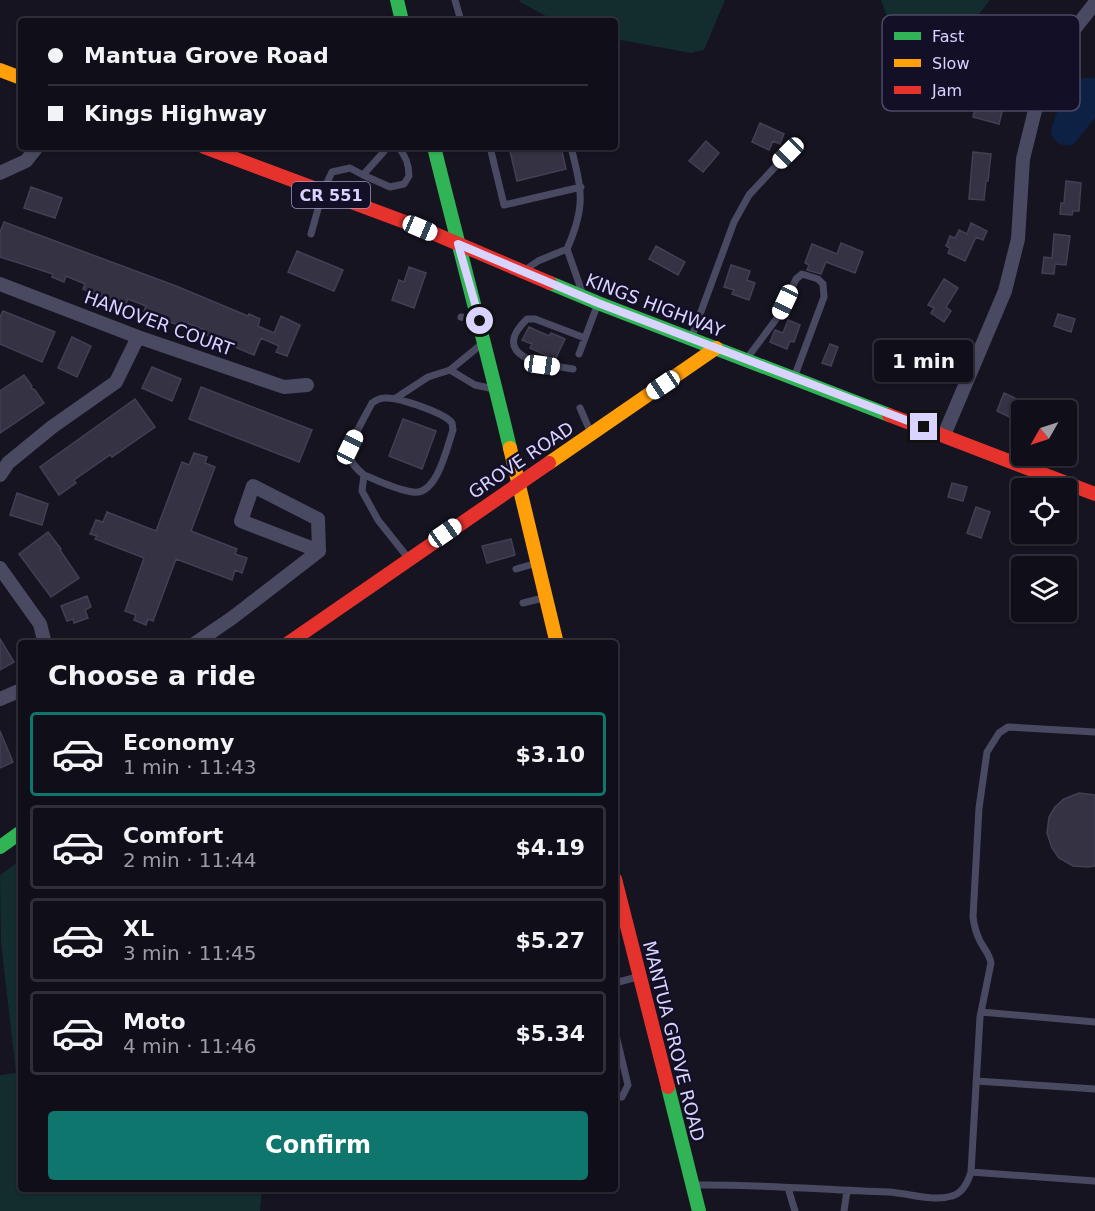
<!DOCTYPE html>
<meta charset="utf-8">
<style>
body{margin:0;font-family:"DejaVu Sans",sans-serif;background:#1e1d26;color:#f1f3f6;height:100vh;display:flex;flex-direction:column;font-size:22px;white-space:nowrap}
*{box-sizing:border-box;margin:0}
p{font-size:20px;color:#9c9ca2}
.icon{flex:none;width:33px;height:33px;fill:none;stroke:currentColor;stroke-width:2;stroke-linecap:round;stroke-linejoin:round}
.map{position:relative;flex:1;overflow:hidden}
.panel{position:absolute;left:18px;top:640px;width:600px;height:552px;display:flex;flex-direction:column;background:#100f19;border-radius:6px;box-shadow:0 2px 4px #0004,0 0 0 2px #302f38}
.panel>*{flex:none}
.hud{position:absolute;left:18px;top:18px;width:600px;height:132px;border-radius:6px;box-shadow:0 2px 4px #0004,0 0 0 2px #302f38;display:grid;align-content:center;height:132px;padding:0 30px;background:#100f19}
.needle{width:39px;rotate:231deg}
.fabs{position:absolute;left:1011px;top:400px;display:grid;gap:12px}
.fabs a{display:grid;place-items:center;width:66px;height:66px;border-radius:6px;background:#100f19;box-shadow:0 2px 4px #0004,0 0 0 2px #302f38;font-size:30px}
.end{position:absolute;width:27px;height:27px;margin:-14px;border:8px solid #d9d4ff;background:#111;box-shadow:0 0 0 3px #111}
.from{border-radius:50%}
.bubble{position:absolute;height:42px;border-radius:6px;background:#100f19;box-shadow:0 2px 4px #0004,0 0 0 2px #302f38;font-size:20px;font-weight:600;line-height:42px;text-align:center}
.car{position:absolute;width:18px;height:36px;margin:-18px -9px;border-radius:8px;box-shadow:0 0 4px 2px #0007;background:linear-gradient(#fff 24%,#345 0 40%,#fff 0 76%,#345 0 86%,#fff 0)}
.hud b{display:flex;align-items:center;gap:21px;height:57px;font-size:22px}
.hud b+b{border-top:2px solid #302f38}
.hud i{width:15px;height:15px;background:#f1f3f6}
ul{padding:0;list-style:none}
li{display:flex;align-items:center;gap:18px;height:84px;margin:0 12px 9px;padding:0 18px;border:3px solid #302f38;border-radius:6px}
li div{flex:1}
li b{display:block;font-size:22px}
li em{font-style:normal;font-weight:600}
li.active{border-color:#0f766e}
li>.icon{width:54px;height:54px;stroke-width:1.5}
h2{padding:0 30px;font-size:27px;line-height:72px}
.action{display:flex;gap:12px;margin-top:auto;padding:12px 30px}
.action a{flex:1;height:69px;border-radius:6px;background:#0f766e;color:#fff;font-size:24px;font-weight:600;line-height:69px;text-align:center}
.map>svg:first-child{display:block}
.green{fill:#132c2d}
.water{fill:#0d2144}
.building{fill:#343243;stroke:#433f54;stroke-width:1.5}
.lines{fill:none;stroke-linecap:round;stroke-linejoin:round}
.lane{stroke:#4a4962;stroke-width:7}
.street{stroke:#4a4962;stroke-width:14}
.fast{stroke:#30b455;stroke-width:14}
.slow{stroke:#ff9f0a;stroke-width:14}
.jam{stroke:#e5322d;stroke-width:14}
.route{stroke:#d9d4ff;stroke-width:8}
.labels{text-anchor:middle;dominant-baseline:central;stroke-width:5;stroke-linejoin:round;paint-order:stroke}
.shield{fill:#130f26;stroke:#9e99be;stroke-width:1.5}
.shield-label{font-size:16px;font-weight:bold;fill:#d9d4ff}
.street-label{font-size:18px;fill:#d9d4ff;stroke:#130f26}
.key{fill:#130f26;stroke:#4e4a67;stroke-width:1.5}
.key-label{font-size:16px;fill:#d9d4ff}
</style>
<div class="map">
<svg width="1095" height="1211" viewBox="0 0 1095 1211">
<rect width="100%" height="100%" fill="#161421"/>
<path class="green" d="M519 0H725L704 50 691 53 615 39V21H555L520 2Z
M881 0H990L915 98Z
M21 860V1190H262L260 1211H0V1075L16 1073 1 942 0 875Z"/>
<path class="water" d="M1084 78H1095V118L1073 145C1061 147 1055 143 1051 133 1053 115 1068 88 1084 78Z"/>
<path class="building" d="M985 93 1003 98 1001 107 1003 108 999 124 973 117 976 105 981 107Z
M760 123 784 134 780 144 773 141 769 150 752 142Z
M706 141 719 153 703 172 689 161Z
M509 147H561L566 169 517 181Z
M973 152 991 154 988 181H986L984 200 969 199Z
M1066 181 1081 183 1079 211H1073L1072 215 1060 214 1061 203H1064Z
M31 187 62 198 55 218 24 208Z
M4 222 176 286 248 316 249 314 260 319 258 326 274 333 281 316 300 325 287 356 276 352 279 346 261 338 254 355 204 334 205 330 184 322 183 327 144 312 146 306 128 299 125 306 83 289 85 284 66 276 64 282 52 277 53 274 0 257V232Z
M971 223 987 231 983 240 976 237 965 261 948 253 950 248 946 246 950 236 955 238 959 230 967 234Z
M1054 234 1070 236 1066 265 1055 264 1054 274 1042 273 1044 257 1052 258Z
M841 243 863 252 855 273 826 262 821 274 807 270 809 265 805 263 812 244 837 254Z
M656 246 685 262 678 275 649 259Z
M297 251 343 270 334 291 288 272Z
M731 265 750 271 747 280 755 283 749 300 732 294 734 290 724 287Z
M409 267 426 273 414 308 392 300 399 280 404 282Z
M944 279 958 288 946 307 951 311 944 322 931 313 934 308 928 305Z
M3 311 55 332 42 362 0 344V317Z
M1058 314 1075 319 1071 332 1054 326Z
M788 320 800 325 794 342 790 341 787 349 770 342 775 330 783 333Z
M529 327 549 336 551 333 565 339 555 360 530 348 532 344 522 340Z
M72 337 91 346 77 377 58 368Z
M921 340 939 352 922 377 904 364Z
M830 344 838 347 831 366 822 363Z
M152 367 181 379 172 401 142 388Z
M24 375 32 386 31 388 35 390 44 403 0 433V391Z
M201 387 312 430 299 462 189 419Z
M1004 393 1015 398 1012 404 1021 408 1016 420 997 411Z
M135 399 155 427 112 457 110 455 74 480 76 483 59 495 40 467Z
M403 419 436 431 422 469 389 456Z
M194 453 207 457 205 463 215 467 191 531 237 549 235 554 247 558 242 573 235 570 232 580 176 559 153 621 148 619 146 625 134 620 136 615 125 611 144 558 95 539 97 536 90 534 96 520 103 522 107 512 156 531 182 462 189 465Z
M952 483 967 487 963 501 948 497Z
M17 493 48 504 42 525 10 515Z
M976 507 990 512 981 538 967 533Z
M48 532 61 549 60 550 79 578 51 597 19 554Z
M511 539 515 555 487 563 482 546Z
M87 596 91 607 85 610 88 618 74 623 73 619 67 621 61 606Z
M0 639 14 662 0 670Z
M0 731 13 762 0 768Z
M1079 793 1095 795V866L1088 867 1073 866 1059 858 1052 848 1047 833 1049 817 1055 807 1064 799Z"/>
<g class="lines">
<path class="lane" d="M455 0 461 21
M490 147 504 205 581 187
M363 175 390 187 404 184 409 176C409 164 406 156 398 147
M311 234 323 191 332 172 350 168 363 175 388 147
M567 249 581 289
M528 268 538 261 567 249C586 206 582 191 571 147
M461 317 476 320
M692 336 734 222 749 195 788 153
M483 343 450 370 475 385 494 389
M579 354 597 306
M748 357 780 314 796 279 802 274 818 279 823 284 824 297 795 375
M573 369C546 365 487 358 527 319H535L585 338
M396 398 428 377 450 370
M580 408 591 433
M364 475C358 470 351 464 350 456 348 443 366 415 372 403 376 400 380 398 385 398 398 397 445 413 452 423L453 430C447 447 437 496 413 492 396 490 379 481 364 475L362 491 378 520 409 559
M516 569 537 563
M523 603 543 598
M615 983 637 977
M981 1012 1095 1022
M615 1031 628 1085 622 1097 615 1098
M976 1081 1095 1089
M971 1172 1095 1181
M695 1185C760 1184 824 1190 888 1192 909 1193 932 1202 952 1196 963 1193 968 1182 971 1172L980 1017 991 963C989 953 984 949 980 941 976 933 974 925 973 917L979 808 987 752 999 733 1008 727 1095 732
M788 1188 795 1211
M844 1211 847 1191"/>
<path class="street" d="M0 173 26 161 37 147
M0 284 138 337 284 387 307 385
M944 435 1005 291 1018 239 1023 159 1042 82 1061 46 1095 3
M0 475 8 463 52 427 116 382 138 337
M253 486 318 519 319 551 241 521Z
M0 568 40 624 45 644
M194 644 232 618 319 551
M0 699 21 690"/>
<path class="fast" d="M397 0 402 21
M434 147C459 248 486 347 510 448
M550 283 598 303 889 415
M0 847 21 832
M668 1087 699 1211"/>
<path class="slow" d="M0 70 21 78
M510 448 557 644
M549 463 716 348"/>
<path class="jam" d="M204 147 421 228 550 283
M889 415 1095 494
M287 644 549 463
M615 879 668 1087"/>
</g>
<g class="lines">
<path class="route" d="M480 321 458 244 598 303 924 427"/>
</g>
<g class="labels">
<rect class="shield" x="292" y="182" width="78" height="26" rx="4.5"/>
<g class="shield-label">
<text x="331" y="195">CR 551</text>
</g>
<g class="street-label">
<text transform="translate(655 305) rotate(21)">KINGS HIGHWAY</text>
<text transform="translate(159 323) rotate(20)">HANOVER COURT</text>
<text transform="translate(521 460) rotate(-34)">GROVE ROAD</text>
<text transform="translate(674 1041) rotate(76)">MANTUA GROVE ROAD</text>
</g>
</g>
<rect x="882" y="15" width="198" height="96" rx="9" class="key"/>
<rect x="894" y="32" width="27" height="8" fill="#30b455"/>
<rect x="894" y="59" width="27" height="8" fill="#ff9f0a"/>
<rect x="894" y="86" width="27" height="8" fill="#e5322d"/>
<g class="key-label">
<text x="932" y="42">Fast</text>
<text x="932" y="69">Slow</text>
<text x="932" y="96">Jam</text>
</g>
</svg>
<div class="fabs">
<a><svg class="needle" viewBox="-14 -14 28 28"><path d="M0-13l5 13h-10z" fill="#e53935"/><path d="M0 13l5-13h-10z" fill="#9c9ca2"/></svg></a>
<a><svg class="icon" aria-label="locate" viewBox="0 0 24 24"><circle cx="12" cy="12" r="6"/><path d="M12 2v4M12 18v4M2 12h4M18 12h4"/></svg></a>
<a><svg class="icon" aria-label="layers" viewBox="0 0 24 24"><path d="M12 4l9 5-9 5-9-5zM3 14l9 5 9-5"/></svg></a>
</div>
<i class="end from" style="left:480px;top:321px"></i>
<i class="end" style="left:924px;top:427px"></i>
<div class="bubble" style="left:874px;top:340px;width:99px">1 min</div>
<i class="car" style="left:788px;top:153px;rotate:225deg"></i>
<i class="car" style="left:420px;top:228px;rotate:113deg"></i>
<i class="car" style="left:785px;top:302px;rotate:205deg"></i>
<i class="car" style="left:542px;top:365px;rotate:98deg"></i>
<i class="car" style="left:663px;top:385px;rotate:236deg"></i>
<i class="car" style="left:350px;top:447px;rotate:26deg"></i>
<i class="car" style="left:445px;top:533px;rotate:55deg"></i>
<div class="hud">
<b><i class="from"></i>Mantua Grove Road</b>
<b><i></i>Kings Highway</b>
</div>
<section class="panel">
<h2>Choose a ride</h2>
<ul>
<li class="active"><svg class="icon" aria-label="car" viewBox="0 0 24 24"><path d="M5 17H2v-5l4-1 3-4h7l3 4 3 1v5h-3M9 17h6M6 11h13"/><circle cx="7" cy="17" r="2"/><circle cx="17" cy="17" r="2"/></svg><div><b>Economy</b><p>1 min · 11:43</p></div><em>$3.10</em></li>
<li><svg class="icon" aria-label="car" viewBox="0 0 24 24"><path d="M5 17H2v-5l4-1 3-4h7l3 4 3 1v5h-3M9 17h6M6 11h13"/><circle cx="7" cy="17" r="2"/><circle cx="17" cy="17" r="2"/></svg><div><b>Comfort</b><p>2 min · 11:44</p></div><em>$4.19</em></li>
<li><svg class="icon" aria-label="car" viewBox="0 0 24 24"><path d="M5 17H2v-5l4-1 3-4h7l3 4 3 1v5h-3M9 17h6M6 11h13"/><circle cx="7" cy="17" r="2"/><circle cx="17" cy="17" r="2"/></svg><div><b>XL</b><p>3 min · 11:45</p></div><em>$5.27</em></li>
<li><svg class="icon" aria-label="car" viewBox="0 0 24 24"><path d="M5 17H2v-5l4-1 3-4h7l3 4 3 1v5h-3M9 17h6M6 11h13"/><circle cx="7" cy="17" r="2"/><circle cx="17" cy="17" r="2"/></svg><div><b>Moto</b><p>4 min · 11:46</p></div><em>$5.34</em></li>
</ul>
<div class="action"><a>Confirm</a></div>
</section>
</div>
